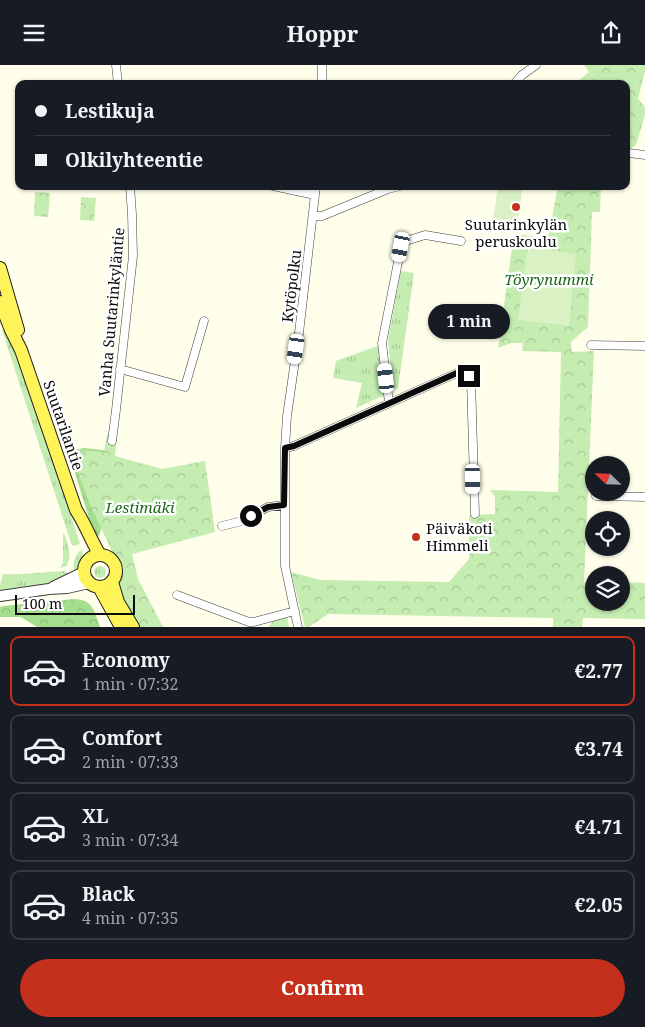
<!DOCTYPE html>
<meta charset="utf-8">
<style>
body{margin:0;font-family:"Noto Serif",serif;background:#242831;color:#f1f3f6;height:100vh;display:flex;flex-direction:column;font-size:19px;white-space:nowrap}
*{box-sizing:border-box;margin:0}
p{font-size:16px;color:#9ea1a6}
.icon{flex:none;width:28px;height:28px;fill:none;stroke:currentColor;stroke-width:2;stroke-linecap:round;stroke-linejoin:round}
.map{position:relative;height:562px;overflow:hidden}
.drawer{display:flex;flex-direction:column;background:#171b24;flex:1}
.drawer>*{flex:none}
.top-card{position:absolute;left:15px;top:15px;width:615px;height:110px;border-radius:10px;box-shadow:0 1px 4px #0004;display:grid;align-content:center;height:110px;padding:0 20px;background:#171b24}
.needle{width:32px;rotate:293deg}
.controls{position:absolute;left:585px;top:391px;display:grid;gap:10px}
.controls a{display:grid;place-items:center;width:45px;height:45px;border-radius:50%;background:#171b24;box-shadow:0 1px 4px #0004;font-size:25px}
.scale{position:absolute;left:15px;bottom:12px;width:120px;box-sizing:border-box;padding-left:5px;border:2px solid #0b0b0b;border-top:0;font-size:14px;line-height:18px;white-space:nowrap;color:#0b0b0b;-webkit-text-stroke:4px #fff;paint-order:stroke}
.end{position:absolute;width:22px;height:22px;margin:-11px;border:6px solid #0b0b0b;background:#fff;box-shadow:0 0 0 2px #fff}
.from{border-radius:50%}
.bubble{position:absolute;height:35px;border-radius:18px;background:#171b24;box-shadow:0 1px 4px #0004;font-size:16px;font-weight:700;line-height:35px;text-align:center}
.car{position:absolute;width:15px;height:30px;margin:-15px -8px;border-radius:6px;box-shadow:0 0 4px 1px #0007;background:linear-gradient(#fff 24%,#345 0 40%,#fff 0 76%,#345 0 86%,#fff 0)}
.top-card b{display:flex;align-items:center;gap:18px;height:48px;font-size:19px}
.top-card b+b{border-top:1px solid #363941}
.top-card i{width:12px;height:12px;background:#f1f3f6}
ul{padding:9px 0 0;list-style:none}
li{display:flex;align-items:center;gap:15px;height:70px;margin:0 10px 8px;padding:0 10px;border:2px solid #363941;border-radius:10px}
li div{flex:1}
li b{display:block;font-size:19px}
li em{font-style:normal;font-weight:700}
li.current{border-color:#c4301b}
li>.icon{width:45px;height:45px;stroke-width:1.5}
.button{display:flex;gap:10px;margin-top:auto;padding:10px 20px}
.button a{flex:1;height:58px;border-radius:30px;background:#c4301b;color:#fff;font-size:20px;font-weight:700;line-height:58px;text-align:center}
header{display:flex;justify-content:space-between;align-items:center;height:65px;padding:0 20px;background:#171b24;font-size:22px;font-weight:700}
.map>svg:first-child{display:block}
.grass{fill:url(#grass-tufts)}
.forest{fill:url(#forest-crowns)}
.park{fill:url(#park-crowns)}
.pitch{fill:#daf2c3}
.lines{fill:none;stroke-linecap:round;stroke-linejoin:round}
.minor-casing{stroke:#3e3e3e;stroke-width:9}
.tertiary-casing{stroke:#3e3e3e;stroke-width:12}
.primary-casing{stroke:#1c1c1c;stroke-width:14}
.minor{stroke:#fff;stroke-width:8}
.tertiary{stroke:#fff;stroke-width:10}
.primary{stroke:#fff35a;stroke-width:12}
.route{stroke:#0b0b0b;stroke-width:6}
.poi-dot{fill:#c4301b;stroke:#fff;stroke-width:2}
.labels{text-anchor:middle;dominant-baseline:central;stroke-width:5;stroke-linejoin:round;paint-order:stroke}
.poi-label{font-size:15px;fill:#0b0b0b;stroke:#fff}
.park-label{font-size:15px;font-style:italic;fill:#1b6718;stroke:#fff}
.street-label{font-size:15px;fill:#0b0b0b;stroke:#fff}
</style>
<header><svg class="icon" aria-label="menu" viewBox="0 0 24 24"><path d="M4 6h16M4 12h16M4 18h16"/></svg>Hoppr<svg class="icon" aria-label="share" viewBox="0 0 24 24"><path d="M12 15V3M7 8l5-5 5 5M5 13v7h14v-7"/></svg></header>
<div class="map">
<svg width="645" height="562" viewBox="0 0 645 562">
<defs>
<pattern id="grass-tufts" width="24" height="20" patternUnits="userSpaceOnUse" patternTransform="scale(1.25)"><rect width="24" height="20" fill="#c5ecb1"/><path d="M3 7l-1-3M5 7V3M7 7l1-3M15 17l-1-3M17 17v-4M19 17l1-3" fill="none" stroke="#a8c997"/></pattern>
<pattern id="forest-crowns" width="20" height="18" patternUnits="userSpaceOnUse" patternTransform="scale(1.25)"><rect width="20" height="18" fill="#a5de8f"/><path d="M2 6a3 3 0 1 1 6 0M12 15a3 3 0 1 1 6 0" fill="none" stroke="#8dbd7a"/></pattern>
<pattern id="park-crowns" width="20" height="18" patternUnits="userSpaceOnUse" patternTransform="scale(1.25)"><rect width="20" height="18" fill="#c5ecb1"/><path d="M2 6a3 3 0 1 1 6 0M12 15a3 3 0 1 1 6 0" fill="none" stroke="#a8c997"/></pattern>
</defs>
<rect width="100%" height="100%" fill="#fffeea"/>
<path class="grass" d="M401 206 414 208 398 323 393 325 388 275Z
M6 263 29 319 80 479 73 481 71 478 2 265Z
M380 280 385 330 356 343 362 318 333 313 336 296Z
M374 340 375 342 297 377 293 376Z
M63 468H64C68 479 72 489 67 501L60 503 63 498Z
M82 485C85 494 82 502 74 507 73 500 74 488 82 485Z
M94 507a6 6 0 1 1 12 0a6 6 0 1 1-12 0Z
M64 506 67 508 69 511C45 520 25 524 0 526V520L3 509C24 510 43 507 64 506Z"/>
<path class="forest" d="M84 383 103 385 106 387 102 461 99 471 95 472 68 386Z
M74 534C94 535 94 546 100 562H37L21 552H0V542L3 541Z"/>
<path class="park" d="M584 0H645V6L638 34 645 42V50L636 80 628 85 627 91 626 19H606V16L604 19 587 18 579 15 589 7Z
M558 121H601L600 147H592L588 262 571 277 572 287 594 286 584 517H594V538H621V517L645 518V554L583 553 582 562H553V553L328 549 309 562H305L291 507 320 515 449 517 469 494V450L495 449V432L490 425 558 427 561 287 522 286 523 278H511L498 283 514 169 548 173Z
M35 127 50 128 48 152 34 151Z
M81 132 96 133 94 156 80 155Z
M107 369 117 371 115 391 162 404 205 396 215 467 132 489 138 514 163 562H138C129 549 117 536 117 519 117 512 120 507 118 499L89 437 69 384 104 387Z
M287 552 289 562H269L273 555Z"/>
<path class="pitch" d="M498 121H522L520 146 515 161 508 162 495 160 493 156Z
M528 182 576 189 569 261 518 255Z"/>
<g class="lines">
<defs>
<path id="minor" d="M116 0 118 19
M322 0V19
M514 19 522 10 536 0
M629 88 645 90
M273 121 315 130
M313 151H322L388 124 400 121
M591 280 645 281
M120 304 185 322 204 256
M389 338 382 278 401 182 406 176 425 170 461 176
M112 376 116 345 133 191 132 149 130 121
M285 383 294 381 459 307 465 308 471 315 475 449
M596 431 645 432
M222 461 242 456 268 442 284 440
M177 530 249 557H254L295 546
M298 562 285 501V383L287 351 299 268 316 121"/>
<path id="tertiary" d="M53 522 84 507
M0 531 49 524 67 523 89 518"/>
<path id="primary" d="M0 203 18 265
M0 237 11 265 21 285 76 445C86 460 91 476 100 490
M84 506a16 16 0 1 1 32 0a16 16 0 1 1-32 0Z
M112 517 118 537 133 562
M99 522 121 562"/>
</defs>
<use href="#minor" class="minor-casing"/>
<use href="#tertiary" class="tertiary-casing"/>
<use href="#primary" class="primary-casing"/>
<use href="#minor" class="minor"/>
<use href="#tertiary" class="tertiary"/>
<use href="#primary" class="primary"/>
</g>
<g class="lines">
<path class="route" d="M251 451 268 442 284 440 285 383 294 381 459 307 465 308 469 311"/>
</g>
<g class="poi-dot">
<circle cx="516" cy="142" r="5"/>
<circle cx="416" cy="472" r="5"/>
</g>
<g class="labels">
<g class="poi-label">
<text x="516" y="159">Suutarinkylän<tspan x="516" dy="17">peruskoulu</tspan></text>
<text x="426" y="463" text-anchor="start">Päiväkoti<tspan x="426" dy="17">Himmeli</tspan></text>
</g>
<g class="park-label">
<text x="549" y="214">Töyrynummi</text>
<text x="140" y="442">Lestimäki</text>
</g>
<g class="street-label">
<text transform="translate(291 221) rotate(-83)">Kytöpolku</text>
<text transform="translate(111 247) rotate(-85)">Vanha Suutarinkyläntie</text>
<text transform="translate(64 360) rotate(71)">Suutarilantie</text>
</g>
</g>
</svg>
<div class="controls">
<a><svg class="needle" viewBox="-14 -14 28 28"><path d="M0-13l5 13h-10z" fill="#e53935"/><path d="M0 13l5-13h-10z" fill="#9ea1a6"/></svg></a>
<a><svg class="icon" aria-label="locate" viewBox="0 0 24 24"><circle cx="12" cy="12" r="6"/><path d="M12 2v4M12 18v4M2 12h4M18 12h4"/></svg></a>
<a><svg class="icon" aria-label="layers" viewBox="0 0 24 24"><path d="M12 4l9 5-9 5-9-5zM3 14l9 5 9-5"/></svg></a>
</div>
<div class="scale">100 m</div>
<i class="end from" style="left:251px;top:451px"></i>
<i class="end" style="left:469px;top:311px"></i>
<div class="bubble" style="left:428px;top:239px;width:82px">1 min</div>
<i class="car" style="left:401px;top:182px;rotate:191deg"></i>
<i class="car" style="left:296px;top:284px;rotate:188deg"></i>
<i class="car" style="left:386px;top:313px;rotate:354deg"></i>
<i class="car" style="left:473px;top:414px;rotate:179deg"></i>
<div class="top-card">
<b><i class="from"></i>Lestikuja</b>
<b><i></i>Olkilyhteentie</b>
</div>
</div>
<section class="drawer">
<ul>
<li class="current"><svg class="icon" aria-label="car" viewBox="0 0 24 24"><path d="M5 17H2v-5l4-1 3-4h7l3 4 3 1v5h-3M9 17h6M6 11h13"/><circle cx="7" cy="17" r="2"/><circle cx="17" cy="17" r="2"/></svg><div><b>Economy</b><p>1 min · 07:32</p></div><em>€2.77</em></li>
<li><svg class="icon" aria-label="car" viewBox="0 0 24 24"><path d="M5 17H2v-5l4-1 3-4h7l3 4 3 1v5h-3M9 17h6M6 11h13"/><circle cx="7" cy="17" r="2"/><circle cx="17" cy="17" r="2"/></svg><div><b>Comfort</b><p>2 min · 07:33</p></div><em>€3.74</em></li>
<li><svg class="icon" aria-label="car" viewBox="0 0 24 24"><path d="M5 17H2v-5l4-1 3-4h7l3 4 3 1v5h-3M9 17h6M6 11h13"/><circle cx="7" cy="17" r="2"/><circle cx="17" cy="17" r="2"/></svg><div><b>XL</b><p>3 min · 07:34</p></div><em>€4.71</em></li>
<li><svg class="icon" aria-label="car" viewBox="0 0 24 24"><path d="M5 17H2v-5l4-1 3-4h7l3 4 3 1v5h-3M9 17h6M6 11h13"/><circle cx="7" cy="17" r="2"/><circle cx="17" cy="17" r="2"/></svg><div><b>Black</b><p>4 min · 07:35</p></div><em>€2.05</em></li>
</ul>
<div class="button"><a>Confirm</a></div>
</section>
